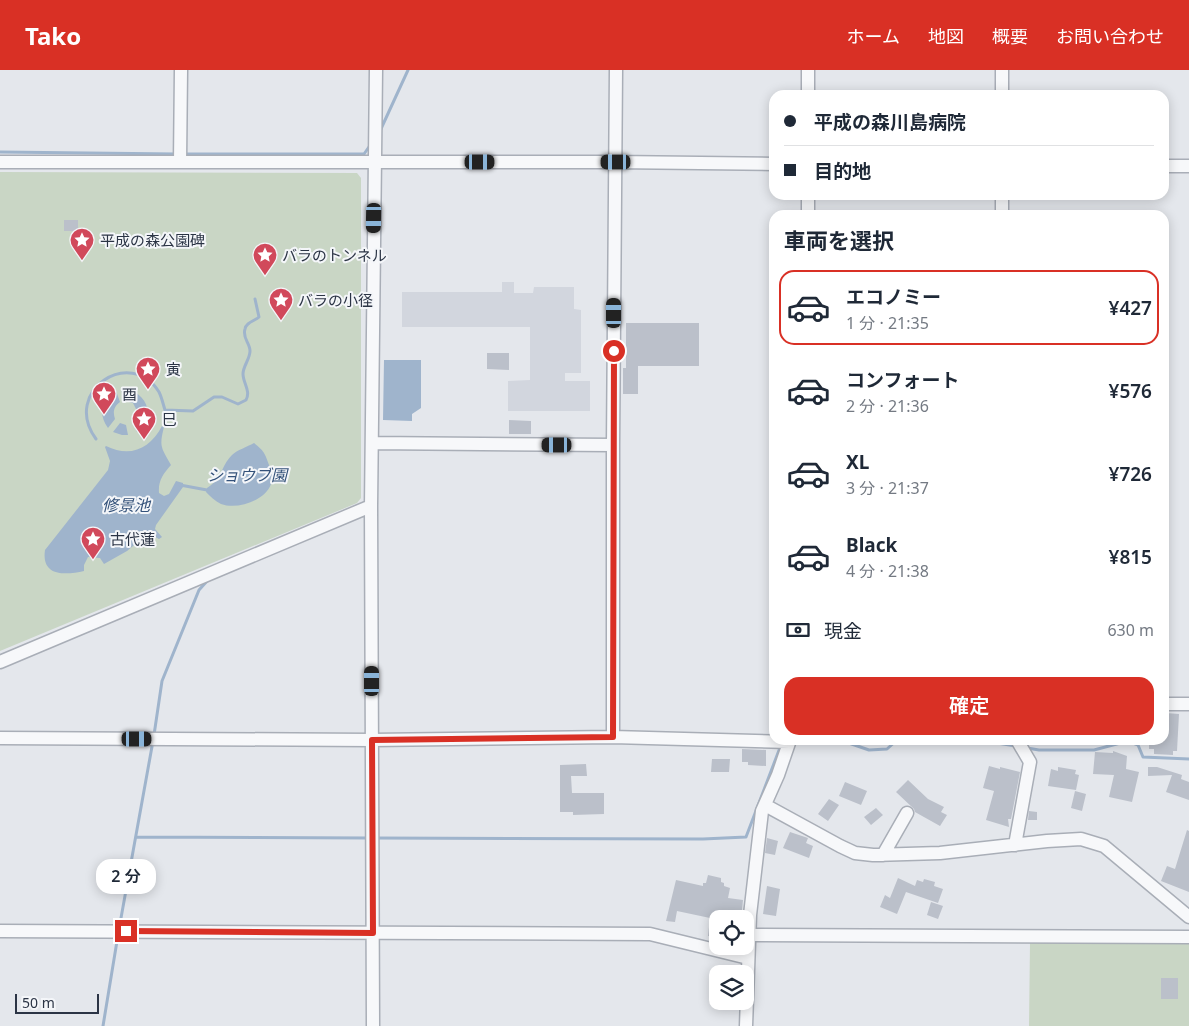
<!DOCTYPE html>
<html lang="ja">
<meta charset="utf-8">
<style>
body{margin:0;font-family:"Noto Sans","Noto Sans JP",sans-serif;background:#f2f2f3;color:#1f2937;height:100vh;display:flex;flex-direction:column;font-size:19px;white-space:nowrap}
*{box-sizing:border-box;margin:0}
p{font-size:16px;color:#747a83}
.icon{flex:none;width:28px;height:28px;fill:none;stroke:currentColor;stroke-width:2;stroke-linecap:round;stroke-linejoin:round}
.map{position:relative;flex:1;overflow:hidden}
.sheet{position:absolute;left:769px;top:140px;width:400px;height:535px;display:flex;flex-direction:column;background:#fff;border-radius:15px;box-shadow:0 2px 12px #0003}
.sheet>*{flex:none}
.banner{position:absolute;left:769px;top:20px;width:400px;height:110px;border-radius:15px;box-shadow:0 2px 12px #0003;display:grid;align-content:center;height:110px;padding:0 15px;background:#fff}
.controls{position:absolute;left:709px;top:840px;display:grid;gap:10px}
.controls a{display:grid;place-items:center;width:45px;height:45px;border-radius:10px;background:#fff;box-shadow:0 2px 12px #0003;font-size:25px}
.scale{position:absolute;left:15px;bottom:12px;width:84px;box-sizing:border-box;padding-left:5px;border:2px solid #2b3445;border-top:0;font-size:14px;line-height:18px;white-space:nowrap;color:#2b3445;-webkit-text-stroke:4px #f4f6f9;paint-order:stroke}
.end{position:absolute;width:22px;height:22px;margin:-11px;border:6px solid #d93025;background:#fff;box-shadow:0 0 0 2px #fff}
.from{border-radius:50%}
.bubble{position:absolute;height:35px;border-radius:15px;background:#fff;box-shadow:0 2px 12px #0003;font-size:16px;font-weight:600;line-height:35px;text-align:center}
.car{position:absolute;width:15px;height:30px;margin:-15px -8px;border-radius:6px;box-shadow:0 0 4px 1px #0007;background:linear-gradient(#222 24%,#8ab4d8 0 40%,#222 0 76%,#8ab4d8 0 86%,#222 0)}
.banner b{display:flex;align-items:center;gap:18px;height:48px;font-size:19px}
.banner b+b{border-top:1px solid #e0e1e3}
.banner i{width:12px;height:12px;background:#1f2937}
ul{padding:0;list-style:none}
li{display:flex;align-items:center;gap:15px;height:75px;margin:0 10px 8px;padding:0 5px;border:2px solid transparent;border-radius:15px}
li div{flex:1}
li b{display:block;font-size:19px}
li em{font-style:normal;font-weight:600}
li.active{border-color:#d93025}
li>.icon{width:45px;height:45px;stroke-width:1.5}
h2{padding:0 15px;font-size:22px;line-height:60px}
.pay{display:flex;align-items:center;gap:12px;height:55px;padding:0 15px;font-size:19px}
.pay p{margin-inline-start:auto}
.button{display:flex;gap:10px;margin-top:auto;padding:10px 15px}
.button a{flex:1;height:58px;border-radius:15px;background:#d93025;color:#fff;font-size:20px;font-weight:600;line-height:58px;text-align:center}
header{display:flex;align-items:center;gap:30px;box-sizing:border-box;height:70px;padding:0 25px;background:#d93025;color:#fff}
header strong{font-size:24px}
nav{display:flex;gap:28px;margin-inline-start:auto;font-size:18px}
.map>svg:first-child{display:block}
.built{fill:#d2d6de}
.green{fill:#c9d6c5}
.water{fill:#9fb4cc}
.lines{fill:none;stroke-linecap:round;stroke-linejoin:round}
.stream{stroke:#9fb4cc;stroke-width:3}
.building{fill:#bbc0ca}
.minor-casing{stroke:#a9aeb7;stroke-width:15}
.minor{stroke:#f7f8fa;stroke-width:12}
.route{stroke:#d93025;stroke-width:6}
.labels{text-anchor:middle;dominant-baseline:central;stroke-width:4;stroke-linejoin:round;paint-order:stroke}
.poi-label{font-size:15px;fill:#2b3445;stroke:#f4f6f9;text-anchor:start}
.water-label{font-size:16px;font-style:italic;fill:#34527a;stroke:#f4f6f9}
</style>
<header>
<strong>Tako</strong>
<nav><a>ホーム</a><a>地図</a><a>概要</a><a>お問い合わせ</a></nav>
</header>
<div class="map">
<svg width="1189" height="956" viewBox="0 0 1189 956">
<rect width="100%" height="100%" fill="#e4e7ec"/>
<path class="built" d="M502 212H514V223H533L534 217H574V239L581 240V303H565V311H590V341H508V311L530 310V257H402V222H502Z"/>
<path class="green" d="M0 102 357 103 361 108V428L357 433 0 581Z
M1030 873H1189V956H1029Z"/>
<path class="water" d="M384 290H421V338L412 344V351L383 350Z
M128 319C139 323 147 330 148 343L137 341 133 333 125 331 121 320Z
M116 321 120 332C113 337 113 343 115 349L108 358C98 344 101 330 116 321Z
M136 348 147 349 143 356 137 362 133 352Z
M120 353 126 355 128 365H122L113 362Z
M162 356 164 357C159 377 161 377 171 395 163 404 158 411 159 423L164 426 169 424 176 411 183 413V417L156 455 155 459 162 467 159 469 150 464 145 466 127 481 104 494 100 488 88 487 84 495V501C66 505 41 507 45 480L108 400 110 391 105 377 106 376C130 388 150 379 162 356Z
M254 373C264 381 265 383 269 395 271 402 274 407 271 414 265 431 237 440 221 434 215 431 210 426 206 422L207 418C224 407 220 397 232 385 237 380 247 377 254 373Z"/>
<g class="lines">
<path class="stream" d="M380 61 408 0
M0 82 176 84
M183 84H364L371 74
M96 369C61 321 131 276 159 322 162 328 163 334 165 340L193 341 214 327H222L238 334 246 330C251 321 243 313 243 304 243 296 250 289 250 281 250 273 242 268 245 259 246 252 255 251 259 247L255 229
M180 415 207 420
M154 665 162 611 199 520 208 510
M840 670 869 680 887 679 897 670
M978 670 1016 676
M1027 678 1039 680H1094L1128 671 1138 675 1143 687 1189 689
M136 767 369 768
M375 768 703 769 746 767 781 675
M119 859 153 671
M103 956 118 865"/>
</g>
<path class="building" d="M64 150H78V161H64Z
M626 253H699V296H638V324H623V298H626Z
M487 283H509V300L487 299Z
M509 350 531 351V364H509Z
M1166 643 1179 644 1177 681H1173V685L1154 684V679H1149V670H1164Z
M742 679 766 680V696L748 695V692H742Z
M1113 681 1127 686 1126 699 1139 702 1132 732 1109 727 1114 705 1093 704 1095 682 1113 683Z
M712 689H730L729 702H711Z
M586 694 587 706H571L572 723H604V744L573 745V742H560V695Z
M989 696 1000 699V697L1020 702 1011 749H1008L1009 757 986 750 994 721 983 718Z
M1058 697 1076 700 1075 704 1079 705 1076 720 1048 716 1051 699 1058 701Z
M1148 697H1157L1182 705 1181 709 1189 712V730L1166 722 1172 705 1148 706Z
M908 710 928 729 944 737 941 742 947 745 940 756 915 742 914 739 896 722Z
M845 712 867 721 861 735 839 726Z
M1075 721 1086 724 1082 741 1071 738Z
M829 729 839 735 828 751 818 744Z
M876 738 883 745 871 755 864 747Z
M1029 741 1037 742V750H1028Z
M1187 760 1189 761V822L1161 811 1167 796 1175 799Z
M790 762 808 768 806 773 813 776 809 788 783 778Z
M767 768 778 771 775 785 765 783Z
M708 805 721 808V812L724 813V816L730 818 728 828 743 830 741 849H718V867L708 866 710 848 677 841 675 852 666 851 676 810 703 816V813H706Z
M898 808 915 816 917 810 923 812 924 809 935 812 934 816 943 819 938 833 906 822 897 844 880 837 885 825 890 828Z
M767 816 780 819 776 846 763 844Z
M931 832 943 836 938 849 927 845Z
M1161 908H1178V929H1161Z"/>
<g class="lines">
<defs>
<path id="minor" d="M808 25V0
M1002 25V0
M0 92H615L774 94
M180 92 181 0
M1164 96H1189
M808 145V125
M1002 145V125
M372 373 613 375
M0 592 371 436
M1164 634H1189
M613 667V375L616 0
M0 668 372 670 613 667 789 672
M765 735 840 776 855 783 873 785 940 783 1047 771 1081 769 1104 776 1189 847
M1015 775 1030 692 1017 670
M883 785 907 743
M0 861 650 864 748 888
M749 865 1189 867
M373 956 371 436 376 0
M746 956 750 845 762 741 778 705 790 670"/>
</defs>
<use href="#minor" class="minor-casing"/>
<use href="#minor" class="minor"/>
</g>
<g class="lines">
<path class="route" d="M126 861 373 863 372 670 613 667 614 281"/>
</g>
<defs>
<symbol id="sight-pin" viewBox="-11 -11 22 30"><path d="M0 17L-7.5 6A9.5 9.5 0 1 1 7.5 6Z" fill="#d1495b" stroke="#f4f6f9"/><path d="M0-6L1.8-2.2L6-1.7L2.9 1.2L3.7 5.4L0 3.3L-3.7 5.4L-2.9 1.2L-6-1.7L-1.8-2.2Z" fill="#fff"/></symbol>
</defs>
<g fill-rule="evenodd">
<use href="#sight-pin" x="68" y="156" width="28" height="38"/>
<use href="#sight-pin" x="251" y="171" width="28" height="38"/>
<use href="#sight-pin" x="267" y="216" width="28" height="38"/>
<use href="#sight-pin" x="134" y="285" width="28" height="38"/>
<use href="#sight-pin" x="90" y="310" width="28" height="38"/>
<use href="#sight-pin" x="130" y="335" width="28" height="38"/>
<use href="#sight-pin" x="79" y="455" width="28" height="38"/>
</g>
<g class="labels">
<g class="poi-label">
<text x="100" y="170">平成の森公園碑</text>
<text x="282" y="185">バラのトンネル</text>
<text x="298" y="230">バラの小径</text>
<text x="166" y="299">寅</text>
<text x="122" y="324">酉</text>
<text x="162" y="349">巳</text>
<text x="110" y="469">古代蓮</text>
</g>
<g class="water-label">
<text x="247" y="405">ショウブ園</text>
<text x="126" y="435">修景池</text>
</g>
</g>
</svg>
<div class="controls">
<a><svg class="icon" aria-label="locate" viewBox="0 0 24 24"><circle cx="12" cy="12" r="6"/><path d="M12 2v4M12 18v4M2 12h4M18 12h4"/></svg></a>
<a><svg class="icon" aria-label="layers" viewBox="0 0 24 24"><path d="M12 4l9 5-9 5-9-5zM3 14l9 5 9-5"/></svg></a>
</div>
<div class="scale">50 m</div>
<i class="end from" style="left:614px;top:281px"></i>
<i class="end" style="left:126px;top:861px"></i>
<div class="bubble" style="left:96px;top:789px;width:60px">2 分</div>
<i class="car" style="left:480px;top:92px;rotate:90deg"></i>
<i class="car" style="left:616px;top:92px;rotate:270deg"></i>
<i class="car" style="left:374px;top:148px;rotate:181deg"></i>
<i class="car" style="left:614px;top:243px;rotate:0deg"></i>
<i class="car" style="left:557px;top:375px;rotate:270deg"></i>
<i class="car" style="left:372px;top:611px;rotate:0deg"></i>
<i class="car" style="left:137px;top:669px;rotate:90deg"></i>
<div class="banner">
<b><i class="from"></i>平成の森川島病院</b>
<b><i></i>目的地</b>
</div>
<section class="sheet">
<h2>車両を選択</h2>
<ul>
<li class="active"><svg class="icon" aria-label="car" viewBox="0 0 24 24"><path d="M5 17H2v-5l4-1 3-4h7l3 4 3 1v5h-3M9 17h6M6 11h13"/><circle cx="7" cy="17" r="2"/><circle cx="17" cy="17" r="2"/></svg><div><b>エコノミー</b><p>1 分 · 21:35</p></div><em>¥427</em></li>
<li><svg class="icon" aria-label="car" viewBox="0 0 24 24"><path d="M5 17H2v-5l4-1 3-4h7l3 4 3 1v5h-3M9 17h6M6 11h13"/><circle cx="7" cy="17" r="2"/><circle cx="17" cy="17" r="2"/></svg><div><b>コンフォート</b><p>2 分 · 21:36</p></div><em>¥576</em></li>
<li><svg class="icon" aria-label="car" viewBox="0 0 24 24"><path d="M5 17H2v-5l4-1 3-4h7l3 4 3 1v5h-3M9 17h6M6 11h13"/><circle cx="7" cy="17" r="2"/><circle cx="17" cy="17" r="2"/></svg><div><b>XL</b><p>3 分 · 21:37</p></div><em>¥726</em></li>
<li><svg class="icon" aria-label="car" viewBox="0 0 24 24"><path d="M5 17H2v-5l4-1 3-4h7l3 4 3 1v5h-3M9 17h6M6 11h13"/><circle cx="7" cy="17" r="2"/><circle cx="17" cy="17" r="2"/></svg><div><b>Black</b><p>4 分 · 21:38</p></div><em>¥815</em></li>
</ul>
<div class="pay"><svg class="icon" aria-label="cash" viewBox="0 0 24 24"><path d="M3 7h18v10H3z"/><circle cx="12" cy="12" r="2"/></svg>現金<p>630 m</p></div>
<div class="button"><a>確定</a></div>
</section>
</div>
